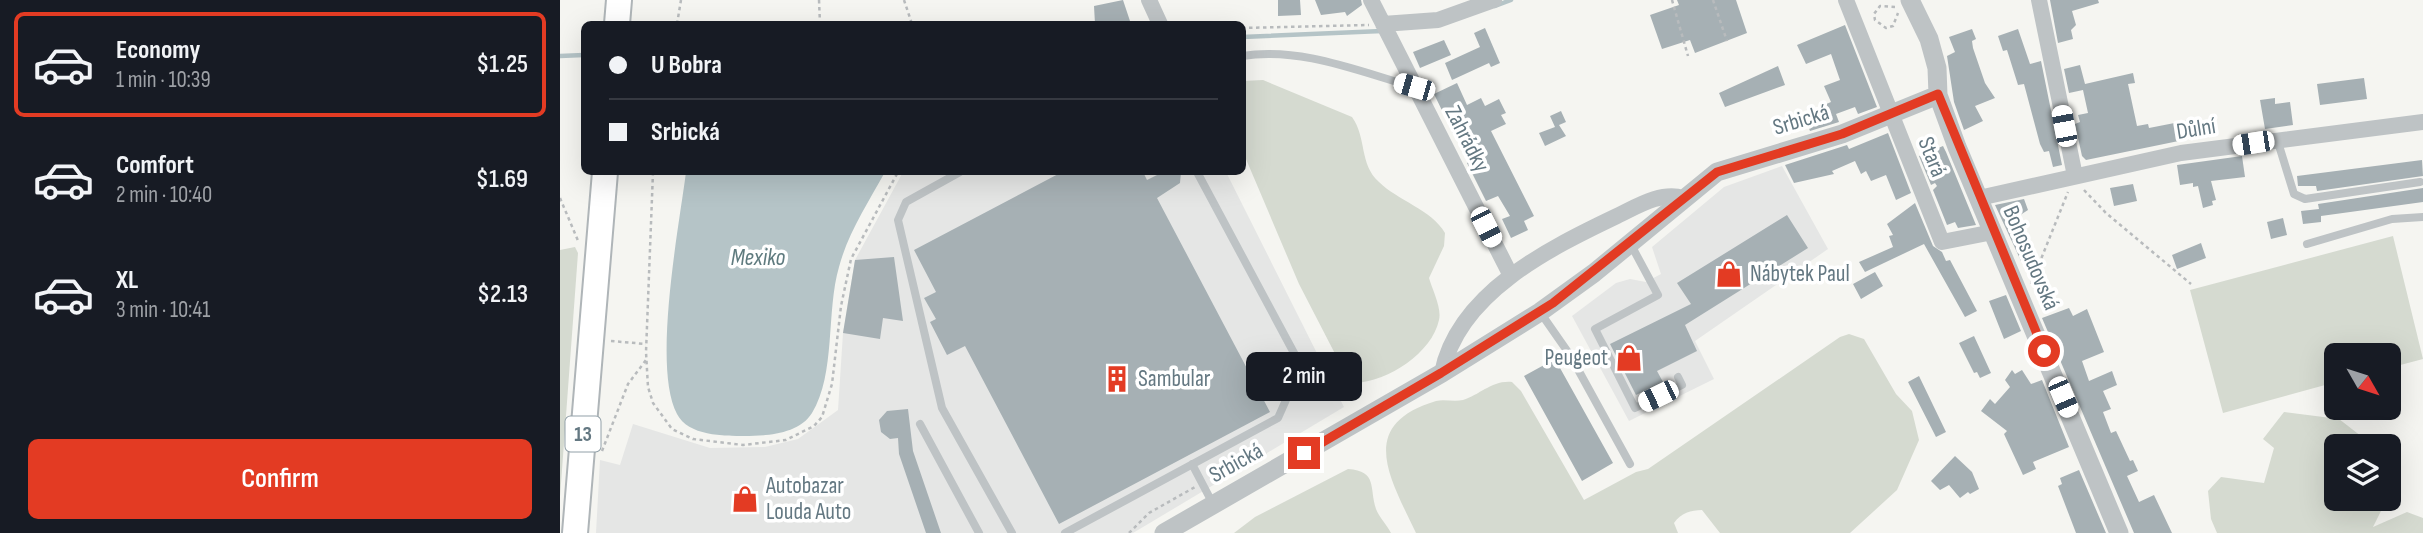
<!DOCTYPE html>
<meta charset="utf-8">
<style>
body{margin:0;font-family:"Sofia Sans Condensed",sans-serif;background:#20242c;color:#f1f3f6;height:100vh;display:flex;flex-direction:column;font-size:26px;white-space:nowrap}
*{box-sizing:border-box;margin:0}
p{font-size:23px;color:#9ea1a6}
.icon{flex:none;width:38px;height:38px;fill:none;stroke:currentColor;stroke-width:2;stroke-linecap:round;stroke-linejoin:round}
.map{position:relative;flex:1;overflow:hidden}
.details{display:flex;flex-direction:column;background:#171b24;width:560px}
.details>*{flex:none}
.guide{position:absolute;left:21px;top:21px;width:665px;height:154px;border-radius:10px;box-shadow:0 7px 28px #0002;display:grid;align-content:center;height:154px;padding:0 28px;background:#171b24}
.needle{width:46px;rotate:129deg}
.buttons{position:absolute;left:1764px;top:343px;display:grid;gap:14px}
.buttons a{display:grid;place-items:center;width:77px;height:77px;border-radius:10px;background:#171b24;box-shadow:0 7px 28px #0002;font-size:35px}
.end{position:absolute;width:32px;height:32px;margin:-16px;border:9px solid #e33b23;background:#fff;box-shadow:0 0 0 4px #fff}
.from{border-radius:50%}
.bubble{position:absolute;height:49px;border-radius:10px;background:#171b24;box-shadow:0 7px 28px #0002;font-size:23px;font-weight:600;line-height:49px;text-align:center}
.car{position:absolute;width:21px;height:42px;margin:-21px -10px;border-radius:9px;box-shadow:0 0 5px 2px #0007;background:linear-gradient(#fff 24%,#345 0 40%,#fff 0 76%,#345 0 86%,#fff 0)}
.guide b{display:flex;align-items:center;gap:24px;height:66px;font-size:26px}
.guide b+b{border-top:2px solid #363941}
.guide i{width:18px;height:18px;background:#f1f3f6}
ul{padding:12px 0 0;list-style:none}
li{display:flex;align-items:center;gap:21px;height:105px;margin:0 14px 10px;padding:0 14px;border:4px solid transparent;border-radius:10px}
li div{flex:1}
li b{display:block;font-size:26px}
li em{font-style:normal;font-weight:600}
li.selected{border-color:#e33b23}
li>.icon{width:63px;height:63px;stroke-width:1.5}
.cta{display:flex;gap:14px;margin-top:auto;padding:14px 28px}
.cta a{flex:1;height:80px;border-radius:10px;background:#e33b23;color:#fff;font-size:28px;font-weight:600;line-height:80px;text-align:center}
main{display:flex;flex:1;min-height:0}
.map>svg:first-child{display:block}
.built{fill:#e5e6e5}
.green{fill:#d5dad0}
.water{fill:#b5c4c7}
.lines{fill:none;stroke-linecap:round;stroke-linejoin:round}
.stream{stroke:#b5c4c7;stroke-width:4.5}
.building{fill:#a6b0b4}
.primary-casing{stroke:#afb5b8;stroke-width:28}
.path{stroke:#b8bbbd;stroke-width:2.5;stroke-dasharray:3.5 3.5;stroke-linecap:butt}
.service{stroke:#bec3c5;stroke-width:8}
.minor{stroke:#bec3c5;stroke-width:16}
.tertiary{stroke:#bec3c5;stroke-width:19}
.primary{stroke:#fff;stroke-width:24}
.route{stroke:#e33b23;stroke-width:9}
.labels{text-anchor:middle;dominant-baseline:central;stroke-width:7;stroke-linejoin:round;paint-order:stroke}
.shield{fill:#fff;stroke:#92a0a8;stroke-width:2}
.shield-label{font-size:21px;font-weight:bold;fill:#647882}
.street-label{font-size:23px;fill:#647882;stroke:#fff}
.poi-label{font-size:23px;fill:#647882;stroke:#fff;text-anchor:start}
.water-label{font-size:24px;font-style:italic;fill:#5f7b7f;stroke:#fff}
</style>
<main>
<section class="details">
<ul>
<li class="selected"><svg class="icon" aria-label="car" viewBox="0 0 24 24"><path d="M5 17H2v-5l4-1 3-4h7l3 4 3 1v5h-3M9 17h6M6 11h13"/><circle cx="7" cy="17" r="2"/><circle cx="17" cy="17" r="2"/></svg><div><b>Economy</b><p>1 min · 10:39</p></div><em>$1.25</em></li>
<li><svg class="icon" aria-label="car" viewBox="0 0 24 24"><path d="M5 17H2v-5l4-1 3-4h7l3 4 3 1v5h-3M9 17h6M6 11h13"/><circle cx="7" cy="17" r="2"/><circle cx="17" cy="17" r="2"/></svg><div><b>Comfort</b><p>2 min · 10:40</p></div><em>$1.69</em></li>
<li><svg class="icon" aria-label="car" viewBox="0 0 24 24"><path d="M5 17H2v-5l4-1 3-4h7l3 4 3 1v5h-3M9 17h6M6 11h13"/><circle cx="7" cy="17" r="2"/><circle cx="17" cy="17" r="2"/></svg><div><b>XL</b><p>3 min · 10:41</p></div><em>$2.13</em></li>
</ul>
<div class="cta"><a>Confirm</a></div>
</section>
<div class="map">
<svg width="1863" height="533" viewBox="0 0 1863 533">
<rect width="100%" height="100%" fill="#f5f5f1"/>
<path class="built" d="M1222 166 1268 249 1135 341 1154 379 1069 421 1012 316 1056 283 1070 279 1086 282 1101 274 1092 247 1164 187Z
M343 172H666L784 407 573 533H36L40 460 60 465 73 424 150 448 205 447 238 439 278 410 283 333 295 260Z"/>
<path class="green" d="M703 80 792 117C807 138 799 164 819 182 837 200 872 210 885 233L884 246 869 278C872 289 882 308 879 320 872 353 828 381 796 383L786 375 739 284 683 152V81Z
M1833 236 1863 359 1829 368V355H1776V382L1663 413 1630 290Z
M15 247 18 253 0 497V250Z
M1289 334 1304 339 1336 394 1352 411 1359 440 1337 490 1290 533H1160L1142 510C1131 510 1121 513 1114 523L1118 533H856C830 478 796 425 876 401 884 399 894 402 903 400 920 395 932 380 952 382L961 391 1024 500 1076 472 1088 469 1280 337Z
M1724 412 1779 419 1810 443 1812 446H1776V499H1827L1813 527 1847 512 1863 518V533H1657L1651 519 1648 491 1661 477 1704 483 1714 448 1703 439Z
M788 469C818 471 809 488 816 509 819 517 827 525 831 533H674L695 517Z"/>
<path class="water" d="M126 172H325C308 203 288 233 279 267 266 311 276 374 252 413 239 434 207 436 185 436 164 436 128 436 117 414 92 367 119 227 126 172Z"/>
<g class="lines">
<path class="stream" d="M935 6 951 0
M682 37 822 31
M0 56 24 55"/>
</g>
<path class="building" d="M563 0 570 21 535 24 534 6Z
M718 0H740L741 15 718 16Z
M755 0H801L802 5 787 16 785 12 761 15Z
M1117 0H1176L1187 33 1135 53 1130 40 1102 49 1090 15 1119 5Z
M1490 0H1538L1539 3 1512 11 1516 25 1511 30 1513 39 1498 43Z
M1285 25 1317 107 1298 114 1295 107 1276 114 1279 122 1250 131 1244 115 1265 108 1264 105 1271 102 1264 86 1280 80 1271 54 1246 64 1237 45Z
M925 28 940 63 931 67 929 63 892 80 885 63 920 47 914 33Z
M1412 29 1416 39 1412 41 1413 48 1425 83 1435 98 1415 106 1423 121 1404 130 1394 102 1387 56 1395 52 1389 37Z
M1458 29 1470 64 1481 61 1502 165 1493 167 1489 151 1484 152 1480 144 1464 84 1458 85 1447 50 1443 51 1438 36Z
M884 40 891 55 860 68 853 52Z
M1520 65 1525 84 1573 73 1575 83 1568 84 1577 126 1588 124 1589 128 1640 118 1643 136 1526 160 1522 156 1515 124 1520 122 1518 115 1528 113 1523 90 1509 93 1504 69Z
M1218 66 1225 85 1165 107 1159 93Z
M1804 78 1807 99 1760 105 1757 84Z
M897 83 907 105 921 98 925 106 939 99 946 113 941 115 946 124 931 131 974 216 964 221 968 230 951 238 942 219 950 216 938 196 926 201 907 163 917 155 904 128 893 133 874 94Z
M1715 98V104L1730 102 1733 125 1705 129 1700 100Z
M1001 111 1006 122 999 125 1006 136 985 146 979 133 995 127 990 116Z
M1328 133 1351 193 1336 200 1326 175 1311 181 1306 171 1301 174 1295 161 1272 171 1274 174 1234 183 1225 165 1287 145 1289 149Z
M1383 146 1386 152 1416 225 1398 228 1395 222 1387 225 1373 190 1377 186 1375 183 1371 185 1359 156Z
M1682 156 1685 177 1651 181 1656 200 1652 201 1653 205 1643 208 1638 186 1633 187V183L1620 185 1617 165Z
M1862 160 1863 176 1757 191 1756 186H1738L1737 176Z
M502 172H583L587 180 603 172H621L620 183 597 198 710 412 499 524 405 346 387 355 370 322 376 319 364 298 376 292 354 250Z
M1573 184 1577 201 1554 206 1550 188Z
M1863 188V202L1761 216V222L1743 224 1741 211 1759 209 1758 204Z
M1464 199 1468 210 1454 219 1474 252 1461 261 1435 205Z
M1355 203 1373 246 1382 252 1386 261 1390 260 1417 311 1405 317 1364 244 1305 272 1299 262 1333 247 1329 236 1333 235 1327 224Z
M1227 215 1248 248 1125 325 1137 351 1097 371 1103 382 1076 395 1050 344 1131 304 1117 283Z
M1723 218 1727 235 1711 239 1707 222Z
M1641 243 1646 258 1617 269 1612 255Z
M334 257 343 321 323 318 320 339 283 333 295 260Z
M1315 272 1323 286 1301 299 1293 284Z
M1446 295 1461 331 1444 339 1429 301Z
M1509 308 1513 316 1527 309 1544 352 1522 361 1529 381 1552 371 1557 385 1543 391 1551 409 1543 412 1551 433 1556 431 1570 461 1573 460 1578 471 1567 476 1579 502 1594 495 1612 533H1574L1482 318Z
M1414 336 1431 373 1420 378 1417 372 1414 373 1399 343Z
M995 359 1053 463 1022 481 964 376Z
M1452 370 1455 374 1462 370 1471 384 1482 380 1509 447 1473 462 1476 469 1463 475 1444 434 1447 431 1421 411 1430 399 1435 404 1450 387 1445 380Z
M1359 376 1386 432 1376 437 1348 382Z
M348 409 353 451 381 533H366L339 454 338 438 330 439 321 432 319 420 327 411Z
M1395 456 1412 472 1419 489 1410 494 1408 492 1400 498 1389 485 1380 490 1371 481Z
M1519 470 1546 533H1516L1498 486 1502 484 1500 478Z"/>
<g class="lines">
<defs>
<path id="primary" d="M57 24 59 0
M15 533 45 172"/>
</defs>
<use href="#primary" class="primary-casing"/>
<path class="path" d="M259 0 260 24
M344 0 352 24
M1112 0 1128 56
M1153 0 1167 41
M1335 7 1320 6 1314 14 1315 20 1326 28 1333 26 1338 13
M117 24 121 0
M682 28 809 25
M93 172 86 352 88 387 93 403 112 429 133 439 183 445 226 440 254 426 262 417 272 384 281 306 291 259 338 172
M1524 190 1546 213 1631 284
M0 198 19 243
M1471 284 1508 192
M51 341 86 344
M42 451 68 384 86 360
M650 479 690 456 707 454
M569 533 589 513 635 487"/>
<path class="service" d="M682 56C742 47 797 71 854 87
M1717 139 1734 194 1745 199 1860 182
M400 172 346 202 338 220 382 408 452 533
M1070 243 1098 295 1035 329 1075 408 1122 385 1118 377
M1747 244 1832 219 1863 217
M980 312 1010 355 1070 464
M360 424 419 533
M632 464 653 504
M505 533 718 418 741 366 637 172"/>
<path class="minor" d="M589 0 600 24
M811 0 950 274
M1286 0 1382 242 1433 232
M1479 0 1515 176
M823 24 878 20 934 0
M1419 198 1621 153 1863 122
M882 373C898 293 990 248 1057 216 1076 207 1101 191 1123 198"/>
<path class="tertiary" d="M1350 0 1369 39 1377 68 1378 95 1397 147 1559 533
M604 533 882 373 980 312 1034 273 1157 172 1282 134 1378 95"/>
<use href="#primary" class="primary"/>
</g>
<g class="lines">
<path class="route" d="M744 453 881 373 993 303 1157 172 1282 134 1378 94 1484 351"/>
</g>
<defs>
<symbol id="shop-bare" viewBox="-9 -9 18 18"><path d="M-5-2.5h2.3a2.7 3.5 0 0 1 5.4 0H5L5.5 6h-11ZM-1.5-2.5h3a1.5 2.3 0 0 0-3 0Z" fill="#e33b23" stroke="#fff" stroke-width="2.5" paint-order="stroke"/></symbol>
<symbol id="building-bare" viewBox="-9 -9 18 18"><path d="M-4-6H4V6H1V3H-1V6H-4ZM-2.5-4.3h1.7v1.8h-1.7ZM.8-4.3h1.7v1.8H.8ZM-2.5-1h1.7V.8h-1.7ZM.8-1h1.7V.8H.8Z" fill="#e33b23" stroke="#fff" stroke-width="2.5" paint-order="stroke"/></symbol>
</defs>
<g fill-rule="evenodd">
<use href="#shop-bare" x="1150" y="255" width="38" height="38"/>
<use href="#shop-bare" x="1050" y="339" width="38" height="38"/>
<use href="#building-bare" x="538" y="360" width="38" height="38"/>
<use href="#shop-bare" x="166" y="480" width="38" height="38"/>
</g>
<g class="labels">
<rect class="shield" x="5.5" y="416.5" width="35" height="35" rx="5"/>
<g class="shield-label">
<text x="23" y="434">13</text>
</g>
<g class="street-label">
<text transform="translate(1241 120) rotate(-17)">Srbická</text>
<text transform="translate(1636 129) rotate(-9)">Důlní</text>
<text transform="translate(907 139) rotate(63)">Zahrádky</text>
<text transform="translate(1372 157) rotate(68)">Stará</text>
<text transform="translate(1471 258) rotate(67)">Bohosudovská</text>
<text transform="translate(676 463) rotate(-29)">Srbická</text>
</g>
<g class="poi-label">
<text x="1190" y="274">Nábytek Paul</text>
<text x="1048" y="358" text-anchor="end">Peugeot</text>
<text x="578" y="379">Sambular</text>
<text x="206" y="486">Autobazar<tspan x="206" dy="26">Louda Auto</tspan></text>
</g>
<g class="water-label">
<text x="198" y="257">Mexiko</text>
</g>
</g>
</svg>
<div class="buttons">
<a><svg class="needle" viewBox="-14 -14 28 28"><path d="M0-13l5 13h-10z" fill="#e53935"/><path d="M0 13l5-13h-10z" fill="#9ea1a6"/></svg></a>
<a><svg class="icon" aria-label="layers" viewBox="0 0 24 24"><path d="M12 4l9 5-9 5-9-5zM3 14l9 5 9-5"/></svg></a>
</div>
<i class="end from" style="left:1484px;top:351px"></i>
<i class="end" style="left:744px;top:453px"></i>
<div class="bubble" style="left:686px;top:352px;width:116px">2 min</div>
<i class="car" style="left:854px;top:87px;rotate:286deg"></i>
<i class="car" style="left:1504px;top:126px;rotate:349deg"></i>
<i class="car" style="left:1693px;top:143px;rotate:261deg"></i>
<i class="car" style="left:926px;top:227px;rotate:153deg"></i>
<i class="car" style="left:1098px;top:396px;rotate:244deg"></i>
<i class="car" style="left:1503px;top:397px;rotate:157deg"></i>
<div class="guide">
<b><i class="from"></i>U Bobra</b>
<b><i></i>Srbická</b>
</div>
</div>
</main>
